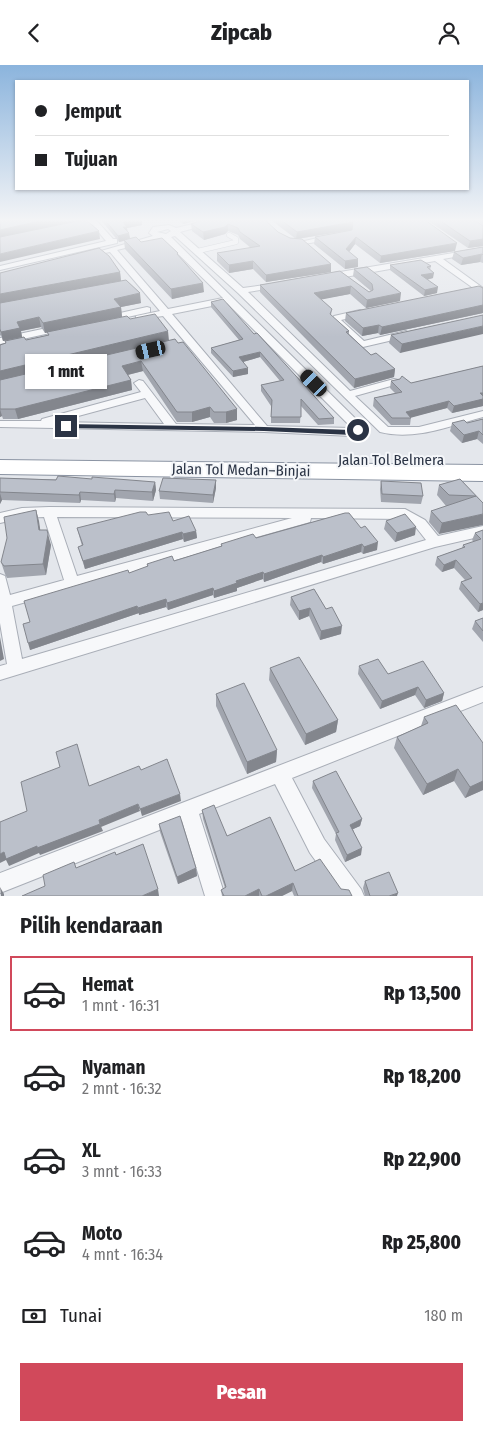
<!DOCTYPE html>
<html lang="id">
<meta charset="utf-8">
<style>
body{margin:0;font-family:"Fira Sans Condensed",sans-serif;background:#f6f6f6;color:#202124;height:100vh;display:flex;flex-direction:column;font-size:19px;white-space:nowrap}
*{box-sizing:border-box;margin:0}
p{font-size:16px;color:#757577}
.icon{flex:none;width:28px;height:28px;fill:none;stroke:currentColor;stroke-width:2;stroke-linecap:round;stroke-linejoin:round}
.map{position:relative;height:831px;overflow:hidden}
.details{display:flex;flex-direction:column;background:#fff;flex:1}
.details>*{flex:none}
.guide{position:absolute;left:15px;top:15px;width:454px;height:110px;border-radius:0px;box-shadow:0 1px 4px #0004;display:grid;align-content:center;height:110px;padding:0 20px;background:#fff}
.end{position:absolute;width:22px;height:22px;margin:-11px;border:6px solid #2b3445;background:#fff;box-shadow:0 0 0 2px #fff}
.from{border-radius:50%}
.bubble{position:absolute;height:35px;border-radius:0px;background:#fff;box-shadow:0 1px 4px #0004;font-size:16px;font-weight:800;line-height:35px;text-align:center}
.car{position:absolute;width:15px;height:30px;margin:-15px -8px;border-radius:6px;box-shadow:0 0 4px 1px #0007;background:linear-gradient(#222 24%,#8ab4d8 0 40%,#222 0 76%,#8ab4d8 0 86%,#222 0)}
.guide b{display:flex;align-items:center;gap:18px;height:48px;font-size:19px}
.guide b+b{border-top:1px solid #e0e0e0}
.guide i{width:12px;height:12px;background:#202124}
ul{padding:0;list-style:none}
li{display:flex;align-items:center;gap:15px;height:75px;margin:0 10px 8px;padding:0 10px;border:2px solid transparent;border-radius:0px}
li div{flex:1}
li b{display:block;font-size:19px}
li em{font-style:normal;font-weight:800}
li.current{border-color:#d1495b}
li>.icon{width:45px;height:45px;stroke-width:1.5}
h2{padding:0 20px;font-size:22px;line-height:60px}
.pay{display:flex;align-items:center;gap:12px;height:55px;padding:0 20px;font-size:19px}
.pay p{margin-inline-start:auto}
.action{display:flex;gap:10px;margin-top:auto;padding:10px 20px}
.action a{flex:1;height:58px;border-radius:0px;background:#d1495b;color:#fff;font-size:20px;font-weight:800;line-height:58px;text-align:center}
header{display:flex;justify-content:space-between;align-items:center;height:65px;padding:0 20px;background:#fff;font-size:22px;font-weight:800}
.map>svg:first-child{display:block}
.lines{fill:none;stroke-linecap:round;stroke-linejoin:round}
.service-casing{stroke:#a9aeb7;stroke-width:5.5}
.minor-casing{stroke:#a9aeb7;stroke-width:2}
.motorway-casing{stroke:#8b94a3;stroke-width:2}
.service{stroke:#f7f8fa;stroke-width:4.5}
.minor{fill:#f7f8fa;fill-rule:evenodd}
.motorway{fill:#fff;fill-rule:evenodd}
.wall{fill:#a1a5ae;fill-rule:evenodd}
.shaded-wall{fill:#83868d}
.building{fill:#bbc0ca;stroke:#83868d}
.route{fill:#2b3445}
.labels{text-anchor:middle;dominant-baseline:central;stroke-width:4;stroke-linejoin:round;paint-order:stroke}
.street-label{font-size:15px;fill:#2b3445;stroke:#f4f6f9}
</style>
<header><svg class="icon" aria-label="back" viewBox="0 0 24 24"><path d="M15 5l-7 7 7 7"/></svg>Zipcab<svg class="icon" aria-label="person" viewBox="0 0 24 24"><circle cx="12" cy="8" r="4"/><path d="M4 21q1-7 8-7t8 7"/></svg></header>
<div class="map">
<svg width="483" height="831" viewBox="0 0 483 831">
<rect width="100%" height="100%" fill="#e4e7ec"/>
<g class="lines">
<defs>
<path id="service" d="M198 186 236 177V174L229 170"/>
<path id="minor" d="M89 155H96L113 174H117V178L0 205V201L106 176 92 159 73 163 69 161Z
M210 155H224L180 167 243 223 279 218V222L248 227 350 326 394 314 398 315 399 317 398 319 355 331 388 362H419L483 346V352C450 361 414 376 380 367L238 228 175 171 171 172 362 360 364 365 352 371 264 367 0 362V356H41L42 354 141 327 134 318 139 315 143 316 176 359 255 360 163 251 136 255V251L160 246 110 187 105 188 101 186 153 171 149 168 153 162 169 160 176 163ZM168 164 171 166 166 169 157 167ZM162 174H163L223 233 168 244 117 185ZM227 238 352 363 267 361 172 249ZM145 333 164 359 56 357Z
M331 170H334V174L304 179 300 177Z
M483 183V187L443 194 483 223V230L435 196 328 215 324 212 328 209Z
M147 242 150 243V247L105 257 100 254 102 252Z
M360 245 363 246V250L341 255 364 276 406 266 411 269 406 272 363 282 360 281 331 256 334 251Z
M61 260 64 261V265L0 279V273Z
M49 442 405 444 425 455 438 471 483 461V471L435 482 0 615V601L7 599 0 558V509L5 511 10 530 64 515 44 452 22 453 0 458V448L22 443ZM57 452 292 453 77 511ZM311 453 403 454 415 461 426 475 22 594 12 541 310 457Z
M483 622V637L292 713 324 774 361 824 364 831H341L310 788 275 719 199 749 225 831H205L182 756 0 828V808Z"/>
<path id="motorway" d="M0 395 483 400V416L0 409Z"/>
</defs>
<use href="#service" class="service-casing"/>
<use href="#minor" class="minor-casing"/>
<use href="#motorway" class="motorway-casing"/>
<use href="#service" class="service"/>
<use href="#minor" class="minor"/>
<use href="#motorway" class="motorway"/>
</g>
<path class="wall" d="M101 155H142V160L127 163 130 173 178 191 204 227 172 234 125 184 124 176 119 177Z
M178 155H200L183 159Z
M265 155 278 167 290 173 296 174 271 155H425L455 186 380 198 355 179 349 187 358 194V202L345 204 314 179 315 172 351 165 297 174 331 199V207L266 217 253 204 229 208 217 196V188L251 183 240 174 238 170 228 166 225 169 204 175 192 166 191 159Z
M427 155H475L483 161V181L468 183Z
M477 155H483V160Z
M483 182V198L480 197 461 200 452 194 454 187Z
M390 200 431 201 430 205 433 213 427 215 437 228 424 231 390 205Z
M354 204 400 236 366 243 350 229 321 234 332 244 331 250 349 266V269L371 290 395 304 394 312 354 323 260 227V220L340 206 369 227 371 226 353 211Z
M120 207 121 216 141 238 121 242 122 252 130 254 169 275 237 355 226 358H214L210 352 192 357H177L143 306 128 310 131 315 132 325 18 354H3L2 351 0 352V280L6 278 5 276H3L1 270 0 271V208ZM41 262 45 268 48 267V270L26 275 22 272 21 266Z
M483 223V248L380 270 378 268 362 271 345 256 346 248Z
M211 237 254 269 334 353V359L318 360 301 341 300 358H271V341L261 326V320L280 316 260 292 243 297 248 309 233 312 211 288V283L239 275 211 242Z
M483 250 400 288 389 278 391 270Z
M483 301V341L452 348 447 343 411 352 410 360H391L373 341 374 333 395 328 390 323 391 316 411 318Z
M483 354V379L477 374 462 378 450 366 452 358H467Z
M0 413 155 417 156 425 153 436 116 433 115 437 81 435 80 438 2 435 0 439Z
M460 414 483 438 439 469 429 457 431 446 447 441H446L437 430 439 420Z
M216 415V423L213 438 160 434 159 426Z
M381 416 423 431 421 439 381 437 380 424Z
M36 445 40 465 51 480 46 510 7 513 5 509 1 497Z
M345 448 377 485 363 489 361 487 323 499 321 497 264 517 263 514 237 523V526L214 533 213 530 168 545 166 542 139 550V548L30 585V557L129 508 147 502V499L174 496 221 481V479L256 473Z
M148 450 173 456 196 466 197 473 184 477 183 474 85 504 78 482 82 481 77 463Z
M386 456 415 470 395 477 384 464Z
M483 465V545L478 547 459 524 461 517 465 515 454 503 442 507 435 500 437 492 462 483 463 480 474 477 472 475 475 468Z
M314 524 341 569 320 575 309 551 299 555 290 540 291 532Z
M483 553V577L472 564 475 556Z
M359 601 388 609 444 628 442 636 424 643 415 630 380 644 358 609Z
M270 603 338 655 336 667 305 680 269 615Z
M216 629 277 685 276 697 247 709 216 641Z
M424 652 483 678V725L465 733 454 716 423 730 394 683 397 672 421 661Z
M313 716 362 754 360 761 353 764 361 790 345 797 335 775 336 769 312 723Z
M202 745 227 771 295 806 341 824 352 831H294L292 826 282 831H222L221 825 225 823 203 754Z
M159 759 196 803 197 811 178 819 160 767Z
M365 816 397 831H365L363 823Z"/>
<path class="shaded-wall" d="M44 155 78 156 0 173V165Z
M134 155H142V160L127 163V168H124L123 157Z
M183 155H200L183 159Z
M353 157 352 165 296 174 297 167Z
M228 159V166L225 169 204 175 203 167Z
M99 166 100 174 0 197V189Z
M129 168 130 174 119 177 118 171Z
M356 172 355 179 345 192 346 184Z
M483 174V181L468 183 470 176Z
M457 178 455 186 380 198 381 191Z
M482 189 480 197 461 200 463 193Z
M358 194V202L345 204V196Z
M253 196V204L229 208V200Z
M331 199V207L266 217V210Z
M120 207 121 216 0 239V229Z
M434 208 433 213 420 216 421 210Z
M203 218 204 227 172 234 171 224Z
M351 221 350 229 314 236V228Z
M438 222 437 228 424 231 425 225Z
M140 228 141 238 116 243 114 234Z
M401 228 400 236 366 243 367 235Z
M483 240V248L380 270 382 262Z
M121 242 122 252 45 268 43 258Z
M39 252 41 262 21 266 22 272 3 276 1 267 17 257Z
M379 260 378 268 362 271 363 263Z
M483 261V269L400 288 402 279Z
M168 266 169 276 0 317V306Z
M260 287V292L239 298V292Z
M141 296 143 306 123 311 122 301Z
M248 303V309L233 312V306Z
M395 304 394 312 354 323 355 314Z
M131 315 132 325 18 354 15 344Z
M480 328H483V341L452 348 454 341Z
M449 336 447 343 410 353 406 347Z
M210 342V352L192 357V347Z
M0 344 2 351 0 352Z
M237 344V355L226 358V347Z
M479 366 477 374 462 378 464 370Z
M216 415V423L213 438V430Z
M155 417 156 425 153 436 152 427Z
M115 425 116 433 115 437 114 429Z
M80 427 81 435 80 438 79 430Z
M0 428 2 435 0 439Z
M36 445 39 456 42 477 39 465Z
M483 449V460L439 469 442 458Z
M416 462 415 470 395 477 397 468Z
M196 466 197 473 184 477 183 469Z
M182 467 183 474 85 504 83 496Z
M48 469 51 480 46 510 43 499Z
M378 477 377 485 363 489 364 482Z
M362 479 361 487 323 499V492Z
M322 490 321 497 264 517V509Z
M456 495 454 503 442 507 444 500Z
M263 507V514L237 523V526L214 533V526L236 516Z
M213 523V530L168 545 167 538Z
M166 534V542L139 550 138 543Z
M483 538V545L478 547 480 539Z
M137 541 139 548 30 585 28 578Z
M310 543 309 551 299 555V546Z
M342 561 341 569 320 575 321 566Z
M0 572 4 594 0 596Z
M418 622 415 630 380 644 382 636Z
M444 628 442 636 424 643 426 635Z
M338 655 336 667 305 680 306 669Z
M277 685 276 697 247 709V697Z
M458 704 454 716 423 730 427 719Z
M483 716V725L465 733 470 722Z
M180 729 181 736 142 751 140 744Z
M138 739 140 746 101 762 99 755Z
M362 754 360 761 349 766 350 760Z
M100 759 103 766 40 790 39 788 9 801 6 795 0 798V789L4 787 37 781Z
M362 783 361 790 345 797 347 790Z
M196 803 197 811 178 819 177 812Z
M293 818 292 826 282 831H266Z
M0 822 4 829V831H1Z
M158 824 159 831H142Z
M259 824V831H245Z
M398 828 397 831H389Z"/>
<path class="building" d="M0 155H44L0 165Z
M82 155H86L99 166 0 189V172Z
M105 155H134L123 157 127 162H123L129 168 118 171Z
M203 155H265L278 167 290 173 302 174 331 199 266 210 253 196 229 200 217 188 260 181 240 167 238 163 228 159 225 162 203 167 191 159Z
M281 155H425L457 178 381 191 356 172 346 184 358 194 345 196 315 172 352 165 353 157 297 167Z
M439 155H475L483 161V174L470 176Z
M136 172 141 177 162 173 178 188 177 189 203 218 171 224 124 175Z
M483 182V190L482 189 463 193 454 187Z
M99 183 109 191 120 207 0 229V208Z
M421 195 431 201 427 202 434 208 421 210 438 222 425 225 390 200Z
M367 202 401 228 367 235 351 221 314 228 332 244 330 249 349 266 346 267 371 290 376 288 395 304 355 314 260 220 340 206 369 227 373 225 372 219 354 204Z
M126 215 140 228 114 234 121 242 43 258 39 252 17 257 20 263 1 267 0 264V238Z
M479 221 483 223V240L382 262 379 260 363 263 346 248Z
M223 234 254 269 257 268 334 353 319 354 301 334V352H271L272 335 261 320 284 315 260 287 239 292 248 303 233 306 211 283 243 274 211 237Z
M155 249 168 266 0 306V280L6 278 5 276 24 272 26 275 49 270 47 267 127 251 130 254Z
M483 250V261L402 279 391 270Z
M175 274 178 278 183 277 237 344 226 347H214L210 342 192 347H177L141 296 122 301 131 315 15 344H0V315Z
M483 301V328H480L483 331V334L454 341 449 336 406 347 411 353H392L374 333 402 327 391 316 400 314 402 311 411 318Z
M483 354V370L479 366 464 370 452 358 464 355 467 358Z
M58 411 92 414V412L155 417 152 427 115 425 114 429 80 427 79 430 0 427V413L56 415Z
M163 413 216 415 213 430 159 426Z
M460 414 483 438V449L442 458 431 446 476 431 449 430 439 420Z
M381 416 421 418 423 431 382 429Z
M36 445 39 465H47L48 469 43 499 4 501 1 497 7 473 4 452Z
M140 447H146L148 450 169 447 173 456 189 451 196 466 183 469 182 467 83 496 78 482 83 480 77 463Z
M345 448H349L361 463 365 461 378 477 364 482 362 479 323 492 322 490 264 509 263 507 236 516 237 518 214 526 213 523 167 538 166 534 138 543 137 541 28 578 23 559 30 557 24 536 128 505 129 508 148 501 147 499 172 491 174 496 222 481 221 479 253 469 256 473Z
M405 449 416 462 397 468 386 456Z
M483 465V538L480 539 461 517 472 513 456 495 444 500 437 492 465 482 463 480 481 474 475 468Z
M314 524 326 544 332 542 342 561 321 566 310 543 299 546 291 532Z
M483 553V566L475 556Z
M299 592 338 655 306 669 270 603Z
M378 594 388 609 423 596 444 628 426 635 418 622 382 636 359 601Z
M244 618 277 685 247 697 216 629Z
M456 640 483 678V716L470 722 458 704 427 719 397 672 428 658 424 652Z
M77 679 89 721 139 701 141 705 167 694 180 729 140 744 138 739 99 755 100 759 37 783V781L6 794 4 787 0 789V757L27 746 21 717 60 702 56 687Z
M336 706 362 754 350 760 362 783 347 790 336 768 339 767 313 716Z
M214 740 227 771 270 752 295 806 320 794 341 824 349 825 352 831H298L293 818 266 831H262L259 824 245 831H224L221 825 226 822 202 745Z
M180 751 196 803 177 812 159 759Z
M143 779 158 824 142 831H22L45 821 43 810 74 797 76 803 115 787 116 790Z
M389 807 398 828 389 831H370L365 816Z"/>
<linearGradient id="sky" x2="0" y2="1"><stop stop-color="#8bb4dd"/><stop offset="0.57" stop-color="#f3f4f6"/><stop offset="1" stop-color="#f3f4f6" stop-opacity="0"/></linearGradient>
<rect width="483" height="272" fill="url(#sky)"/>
<path class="route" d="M64 359 264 362 351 365 358 363 362 365 352 370 264 366 66 363H64Z"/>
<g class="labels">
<g class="street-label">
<text x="391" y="395">Jalan Tol Belmera</text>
<text transform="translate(241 405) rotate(1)">Jalan Tol Medan–Binjai</text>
</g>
</g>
</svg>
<i class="end from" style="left:358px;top:365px"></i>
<i class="end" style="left:66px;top:361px"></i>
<div class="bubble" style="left:25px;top:289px;width:82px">1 mnt</div>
<i class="car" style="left:151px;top:285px;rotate:257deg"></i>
<i class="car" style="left:314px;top:318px;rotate:315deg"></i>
<div class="guide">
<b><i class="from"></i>Jemput</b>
<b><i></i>Tujuan</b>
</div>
</div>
<section class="details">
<h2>Pilih kendaraan</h2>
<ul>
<li class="current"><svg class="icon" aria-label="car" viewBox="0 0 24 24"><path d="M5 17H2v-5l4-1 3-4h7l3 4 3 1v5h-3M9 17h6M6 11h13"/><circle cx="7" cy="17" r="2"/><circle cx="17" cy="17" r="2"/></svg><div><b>Hemat</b><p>1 mnt · 16:31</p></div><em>Rp 13,500</em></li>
<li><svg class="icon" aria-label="car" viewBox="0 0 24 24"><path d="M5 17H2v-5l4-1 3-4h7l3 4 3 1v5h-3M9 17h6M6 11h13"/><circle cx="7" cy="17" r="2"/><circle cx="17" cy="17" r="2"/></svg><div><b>Nyaman</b><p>2 mnt · 16:32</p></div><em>Rp 18,200</em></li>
<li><svg class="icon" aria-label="car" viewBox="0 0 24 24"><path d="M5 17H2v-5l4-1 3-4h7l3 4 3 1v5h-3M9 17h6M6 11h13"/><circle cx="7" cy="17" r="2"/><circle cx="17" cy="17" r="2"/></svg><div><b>XL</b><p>3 mnt · 16:33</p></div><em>Rp 22,900</em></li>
<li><svg class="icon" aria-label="car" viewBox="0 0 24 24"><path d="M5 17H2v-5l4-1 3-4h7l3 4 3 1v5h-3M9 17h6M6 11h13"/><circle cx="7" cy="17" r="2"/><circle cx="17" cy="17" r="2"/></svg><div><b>Moto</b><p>4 mnt · 16:34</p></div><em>Rp 25,800</em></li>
</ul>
<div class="pay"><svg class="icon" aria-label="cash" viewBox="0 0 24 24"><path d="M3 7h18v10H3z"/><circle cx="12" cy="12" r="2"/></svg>Tunai<p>180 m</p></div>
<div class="action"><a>Pesan</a></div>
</section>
